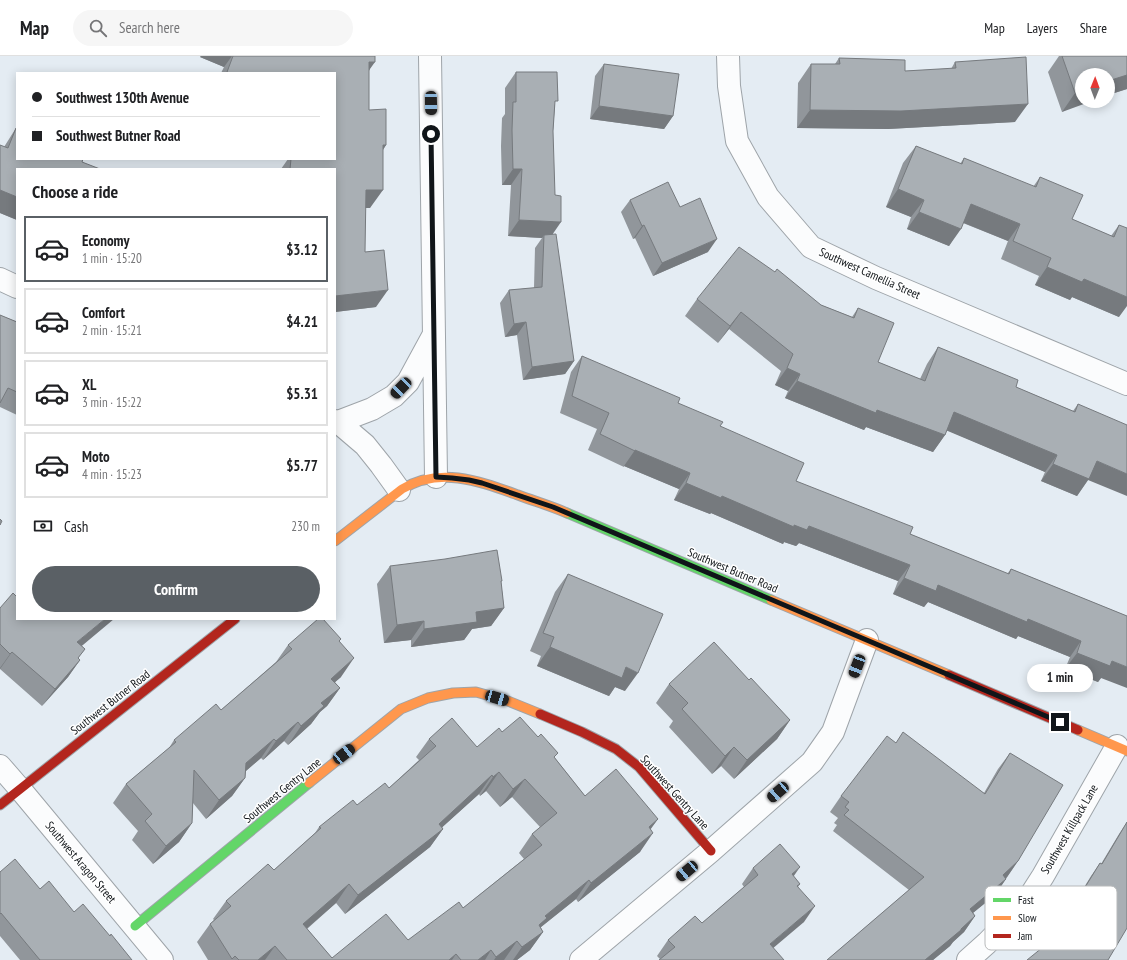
<!DOCTYPE html>
<meta charset="utf-8">
<style>
body{margin:0;font-family:"PT Sans Narrow",sans-serif;background:#f6f6f6;color:#202124;height:100vh;display:flex;flex-direction:column;font-size:15px;white-space:nowrap}
*{box-sizing:border-box;margin:0}
p{font-size:13px;color:#757577}
.icon{flex:none;width:22px;height:22px;fill:none;stroke:currentColor;stroke-width:2;stroke-linecap:round;stroke-linejoin:round}
.map{position:relative;flex:1;overflow:hidden}
.panel{position:absolute;left:16px;top:112px;width:320px;height:452px;display:flex;flex-direction:column;background:#fff;border-radius:0px;box-shadow:0 2px 10px #0003}
.panel>*{flex:none}
.hud{position:absolute;left:16px;top:16px;width:320px;height:88px;border-radius:0px;box-shadow:0 2px 10px #0003;display:grid;align-content:center;height:88px;padding:0 16px;background:#fff}
.needle{width:26px;rotate:1deg}
.tools{position:absolute;left:1075px;top:12px;display:grid;gap:8px}
.tools a{display:grid;place-items:center;width:40px;height:40px;border-radius:50%;background:#fff;box-shadow:0 2px 10px #0003;font-size:20px}
.end{position:absolute;width:18px;height:18px;margin:-9px;border:5px solid #101519;background:#fff;box-shadow:0 0 0 2px #fff}
.from{border-radius:50%}
.bubble{position:absolute;height:28px;border-radius:14px;background:#fff;box-shadow:0 2px 10px #0003;font-size:13px;font-weight:700;line-height:28px;text-align:center}
.car{position:absolute;width:12px;height:24px;margin:-12px -6px;border-radius:5px;box-shadow:0 0 3px 1px #0007;background:linear-gradient(#222 24%,#8ab4d8 0 40%,#222 0 76%,#8ab4d8 0 86%,#222 0)}
.hud b{display:flex;align-items:center;gap:14px;height:38px;font-size:15px}
.hud b+b{border-top:1px solid #e0e0e0}
.hud i{width:10px;height:10px;background:#202124}
ul{padding:0;list-style:none}
li{display:flex;align-items:center;gap:12px;height:66px;margin:0 8px 6px;padding:0 8px;border:2px solid #e0e0e0;border-radius:0px}
li div{flex:1}
li b{display:block;font-size:15px}
li em{font-style:normal;font-weight:700}
li.on{border-color:#5a6065}
li>.icon{width:36px;height:36px;stroke-width:1.5}
h2{padding:0 16px;font-size:18px;line-height:48px}
.pay{display:flex;align-items:center;gap:10px;height:44px;padding:0 16px;font-size:15px}
.pay p{margin-inline-start:auto}
.primary-button{display:flex;gap:8px;margin-top:auto;padding:8px 16px}
.primary-button a{flex:1;height:46px;border-radius:24px;background:#5a6065;color:#fff;font-size:16px;font-weight:700;line-height:46px;text-align:center}
header{display:flex;align-items:center;gap:24px;box-sizing:border-box;height:56px;padding:0 20px;background:#fff;border-bottom:1px solid #e0e0e0}
header strong{font-size:19px}
nav{display:flex;gap:22px;margin-inline-start:auto;font-size:14px}
.search{width:280px;height:36px;background:#f6f6f6;display:flex;align-items:center;gap:10px;box-sizing:border-box;padding:0 14px;border-radius:22px;color:#757577;font-size:15px}
.map>svg:first-child{display:block}
.lines{fill:none;stroke-linecap:round;stroke-linejoin:round}
.street-casing{stroke:#9ea4a9;stroke-width:24}
.fast-casing{stroke:#9ea4a9;stroke-width:11}
.slow-casing{stroke:#9ea4a9;stroke-width:11}
.jam-casing{stroke:#9ea4a9;stroke-width:11}
.street{stroke:#fbfcfd;stroke-width:22}
.fast{stroke:#63d668;stroke-width:9}
.slow{stroke:#ff974d;stroke-width:9}
.jam{stroke:#b3261e;stroke-width:9}
.wall{fill:#91969b;fill-rule:evenodd}
.shaded-wall{fill:#767a7e}
.building{fill:#a9afb4;stroke:#767a7e;fill-rule:evenodd}
.route{stroke:#101519;stroke-width:5}
.labels{text-anchor:middle;dominant-baseline:central;stroke-width:3;stroke-linejoin:round;paint-order:stroke}
.street-label{font-size:12px;fill:#101519;stroke:#fff}
.key{fill:#fff;stroke:#b7b9ba;stroke-width:1}
.key-label{font-size:11px;fill:#101519}
</style>
<header>
<strong>Map</strong>
<div class="search"><svg class="icon" aria-label="search" viewBox="0 0 24 24"><circle cx="10" cy="10" r="6"/><path d="M15 15l6 6"/></svg>Search here</div>
<nav><a>Map</a><a>Layers</a><a>Share</a></nav>
</header>
<div class="map">
<svg width="1127" height="904" viewBox="0 0 1127 904">
<rect width="100%" height="100%" fill="#e4ecf3"/>
<g class="lines">
<defs>
<path id="street" d="M430 0 436 421
M728 0 729 30 737 85 768 141 811 191 876 222 1127 328
M0 223 17 231
M335 365 338 366 365 389 381 409 399 434
M338 366 372 353 394 340 408 326 433 280
M0 710 20 733 162 904
M581 904 711 795 812 706 833 676 867 584
M968 904 987 887 1025 848 1043 820 1117 690"/>
<path id="fast" d="M567 457 771 544
M135 870 309 727"/>
<path id="slow" d="M335 485 402 433C440 410 479 425 518 439 534 445 551 450 567 457
M771 544 949 619
M1078 674 1127 695
M309 727 401 653 428 642 453 637 476 636 508 645 540 658"/>
<path id="jam" d="M949 619 1078 674
M540 658 582 676 616 693 639 711 711 795
M0 749 235 563"/>
</defs>
<use href="#street" class="street-casing"/>
<use href="#fast" class="fast-casing"/>
<use href="#slow" class="slow-casing"/>
<use href="#jam" class="jam-casing"/>
<use href="#street" class="street"/>
<use href="#fast" class="fast"/>
<use href="#slow" class="slow"/>
<use href="#jam" class="jam"/>
</g>
<path class="wall" d="M201 0H375L369 15V54L386 89 383 94 370 152H365V196L376 251 335 256V113H281L288 103H335V17H221L224 11 200 1Z
M1059 0H1127V33L1108 39V19L1082 45 1062 56 1048 16Z
M839 2 905 15 951 13 955 6 1015 66 888 73 797 72 798 27 811 8H835Z
M604 8 673 60 664 73 590 63 595 20Z
M516 16 555 49 553 75V179L574 305 565 318 523 324 517 279 505 281 500 247 509 234 534 232 535 192 542 182 508 180 511 129H502L501 90 502 62 505 58V32Z
M16 72 82 106 17 164 0 157V89L4 91Z
M916 90 960 108 964 102 1033 131 1040 121 1072 163 1111 180 1119 169V261L1072 241 1070 244 1035 229 1039 220 1001 203 1008 185 963 167 949 190 907 173 911 161 886 151 903 107Z
M630 144 680 151 708 196 653 220 635 182 633 183 621 156Z
M697 243 821 249 852 261 858 252 878 306 920 323 927 308 938 291 1016 331 1073 355 1078 348 1088 424 1077 440 1041 425 1045 416 947 374 945 379 933 396 866 371 864 374 785 342 788 335 775 329 781 315 729 273 718 287 685 260Z
M0 259 17 266V359L0 351Z
M582 300 678 347 720 370 796 425 910 478 1007 518 1011 513 1127 560 1101 622 1098 626 1065 613 1070 601 1018 580 1016 583 928 546 924 551 893 538 898 525 799 487 796 490 784 486 783 488 711 457 710 458 674 444 679 433 624 410V411L588 394 597 373 560 357 571 316Z
M390 510 501 526 504 552 491 570 472 573 464 584 411 591V584L384 587 377 528Z
M568 518 625 635 615 631 609 640 537 610 541 600 530 595 555 536Z
M0 552 82 590 85 593 78 602 80 604 68 621 42 650 0 613Z
M339 585 341 621 335 626 340 632 327 650 320 656 311 668 288 689 284 685 263 704 261 702 246 715 245 722 232 740 206 763 193 747 192 767 179 786 153 808 132 784 138 775 113 747 126 728 169 692 174 684 221 654 276 606 288 589Z
M749 624 790 664 777 683 734 723 721 710 712 718 669 671 673 665 656 647 669 628Z
M502 676 555 702 585 740 658 763 650 773 640 796 578 846 576 843 541 871V872L543 876 530 894 517 904H208L197 886 210 868 214 864 213 863 226 845 274 814 315 777 319 771 357 749 389 732 419 704 416 701 429 683 477 691ZM486 735 500 751 512 741 540 771 532 778 519 797 524 803 463 852 408 884 332 902 307 873 336 847 345 858 430 791 443 773 442 771 479 738 480 740Z
M896 687 984 737 998 713 1010 697 1018 805 995 839 973 857 975 860 964 876 953 886 950 890 933 904H827L909 834 833 775 837 769 834 767 838 762 830 756 841 740Z
M1127 766 1108 904 1051 885 1091 820 1100 807 1101 808 1119 778Z
M753 812 793 820 800 828 798 831 804 866 660 903 657 900 668 884 702 867 744 831 742 828Z
M0 816 40 833 110 880 132 904H20L0 880Z"/>
<path class="shaded-wall" d="M201 0H232L224 11 200 1Z
M369 6H375L362 24Z
M1127 19V33L1108 39V25Z
M1082 35V45H1092L1062 56 1075 37Z
M1028 48 1015 66 888 73 797 72 810 54Z
M599 50 673 60 664 73 590 63Z
M383 89H386L374 107Z
M513 113H522L511 129H502Z
M898 133 924 144 911 161 886 151Z
M0 134 17 141V164L0 157Z
M366 134H383L370 152H353Z
M971 148 1020 168 1008 185 959 165Z
M919 156 961 173 949 190 907 173Z
M519 164 561 166 550 182 544 179 542 182 508 180Z
M644 169 635 182 633 183 642 170Z
M717 183 708 196 653 220 662 207Z
M1047 211 1084 223 1127 241V250L1119 261 1072 241 1070 244 1035 229Z
M388 234 376 251 335 256V240Z
M741 256 729 273 718 287 730 270Z
M526 266 517 279 505 281 514 268Z
M574 305 565 318 523 324 532 311Z
M787 312 800 318 788 335 775 329Z
M797 325 877 354 945 379 933 396 866 371 864 374 785 342Z
M954 356 1057 399 1045 416 943 373Z
M635 394 690 417 679 433 624 410Z
M1097 405 1127 418V440L1088 424 1077 440 1041 425 1053 408Z
M686 427 722 440 794 469 809 470 910 509 898 525 799 487 796 490 784 486 783 488 711 457 710 458 674 444Z
M904 522 938 529 1028 563 1081 585 1070 601 1018 580 1016 583 928 546 924 551 893 538Z
M504 552 491 570 472 573 464 584 411 591 424 573 476 556Z
M105 563H114L65 604 77 586Z
M424 565 411 584 384 587 397 569Z
M550 591 626 611 638 617 625 635 615 631 609 640 537 610Z
M12 596 0 613V612L10 598Z
M1077 597 1112 605 1127 611V632L1101 622 1098 626 1065 613Z
M354 602 341 621 318 641 331 623Z
M80 604 68 621 42 650 55 633Z
M340 632 327 650 320 656 311 668 288 689 301 670 321 647Z
M790 664 777 683 734 723 747 704Z
M298 666 284 685 263 704 276 685Z
M274 683 261 702 233 726 246 707Z
M734 691 721 710 712 718 725 700Z
M499 716 486 735 480 740 493 721Z
M492 719 479 738 426 786 443 773 430 791 345 858 358 839 439 768Z
M245 722 232 740 206 763 219 744Z
M525 723 512 741 500 751 513 733Z
M658 763 645 781 649 771Z
M192 767 179 786 153 808 166 790Z
M653 777 640 796 578 846 591 827Z
M1018 805 1007 821 992 835 1003 819Z
M800 811 789 827 792 818Z
M1006 823 995 839 958 869 970 853Z
M589 824 576 843 541 871 534 881 526 887 545 860Z
M349 828 336 847 290 887 303 868Z
M815 850 804 866 759 904 770 888Z
M975 860 964 876 953 886 950 890 933 904H925Z
M543 876 530 894 517 904H513L522 891Z
M517 885 504 904H494L496 901Z
M275 890 265 904H258Z
M491 894 485 904H478Z
M456 898 452 904H449Z"/>
<path class="building" d="M233 0H375V6H369V54L386 53V89H383V134H366L365 196 384 194 388 234 335 240V113H290L291 103H335V17H229L227 16Z
M1062 0H1127V19L1108 25V19H1082V35L1075 37Z
M1026 1 1028 48 901 55 810 54 811 8H840L839 2 905 4V15L956 12 955 6Z
M604 8 679 18 673 60 599 50Z
M516 16H557L558 45H555L553 75 555 139 561 140V166L519 164 522 113H513L512 74 513 46H516Z
M16 72 17 73V103H83L82 106 100 113H17V141L0 134V89L8 92Z
M916 90 962 108 964 102 1036 131 1040 121 1083 139 1072 163 1114 181 1119 169 1127 172V241L1084 223 1082 226 1047 211 1051 202 1013 185 1020 168 971 148 961 173 919 156 924 144 898 133Z
M668 126 680 151 700 142 717 183 662 207 644 169 642 170 630 144Z
M556 178 574 305 532 311 526 266 514 268 509 234 542 231 544 179Z
M739 191 775 216 777 213 821 249 854 262 858 252 894 267 878 306 925 325 938 291 1018 324 1016 331 1075 356 1078 348 1127 369V418L1097 405 1089 423 1053 408 1057 399 954 356 945 379 877 354 876 357 797 325 800 318 787 312 793 298 741 256 730 270 697 243Z
M0 259 17 266V336L8 332 0 347Z
M582 300 680 342 678 347 723 366 720 370 804 407 796 425 913 471 910 478 1009 518 1011 513 1127 560V611L1112 605 1110 610 1077 597 1081 585 1028 563 1027 566 938 529 936 535 904 522 910 509 809 470 807 474 794 469V471L722 440 721 442 686 427 690 417 635 394V395L600 378 609 357 572 340Z
M0 463 2 465 0 469Z
M497 494 502 525H501L504 552 476 556 477 566 424 573V565L397 569 390 510 445 503Z
M568 518 663 558 638 617 626 611 622 622 550 591 554 581 543 577Z
M13 537 16 540 17 538V563H105L77 586 85 593 78 602 80 604 55 633 12 596 10 598 0 588V552Z
M318 563H323L341 583 339 585 354 602 331 623 340 632 321 647 324 650 301 670 298 666 276 685 274 683 246 707 245 722 219 744 194 714 192 767 166 790 145 765 152 758 126 728 176 686 174 684 216 648 221 654 292 593 288 589Z
M714 586 749 624 751 622 790 664 747 704 734 691 725 700 682 653 688 647 669 628Z
M520 661 538 681 541 678 558 697 554 701 585 740 616 713 658 763 649 771 653 777 591 827 589 824 545 860 547 862 539 869 543 876 522 891 517 885 496 901 491 894 478 904H461L456 898 449 904H287L275 890 258 904H239L235 900 232 903 210 868 231 850 226 845 268 808 274 814 321 772 319 771 353 744 357 749 385 727 389 732 436 690 429 683 452 662 477 691 499 672 502 676ZM499 716 513 733 525 723 557 757 532 778 542 789 463 852 459 846 408 884 386 858 332 902 303 868 349 828 358 839 443 773 439 768 492 719 493 721Z
M903 676 985 738 1010 697 1063 729 1018 805 1003 819 1006 823 970 853 975 860 961 873V874L925 904H827L924 821 844 759 849 754 845 751 849 746 841 740 887 680 896 687Z
M1127 766V872L1108 904H1027L1053 883 1100 807 1102 808Z
M780 788 800 811 792 818 800 828 797 830 815 850 770 888 784 904H659L675 891 668 884 695 860 702 867 758 819 753 812Z
M15 803 40 833 49 825 74 856 83 848 110 880 111 878 132 904H40L1 857 0 858V816Z"/>
<g class="lines">
<path class="route" d="M431 78 436 421 452 422 469 424 482 427 553 451 1060 666"/>
</g>
<g class="labels">
<g class="street-label">
<text transform="translate(870 217) rotate(24)">Southwest Camellia Street</text>
<text transform="translate(733 514) rotate(23)">Southwest Butner Road</text>
<text transform="translate(110 646) rotate(-38)">Southwest Butner Road</text>
<text transform="translate(282 734) rotate(-39)">Southwest Gentry Lane</text>
<text transform="translate(675 736) rotate(48)">Southwest Gentry Lane</text>
<text transform="translate(1069 773) rotate(-60)">Southwest Killpack Lane</text>
<text transform="translate(81 806) rotate(50)">Southwest Aragon Street</text>
</g>
</g>
<rect x="985" y="830" width="132" height="64" rx="6" class="key"/>
<rect x="993" y="842" width="18" height="4" fill="#63d668"/>
<rect x="993" y="860" width="18" height="4" fill="#ff974d"/>
<rect x="993" y="878" width="18" height="4" fill="#b3261e"/>
<g class="key-label">
<text x="1018" y="848">Fast</text>
<text x="1018" y="866">Slow</text>
<text x="1018" y="884">Jam</text>
</g>
</svg>
<div class="tools">
<a><svg class="needle" viewBox="-14 -14 28 28"><path d="M0-13l5 13h-10z" fill="#e53935"/><path d="M0 13l5-13h-10z" fill="#757577"/></svg></a>
</div>
<i class="end from" style="left:431px;top:78px"></i>
<i class="end" style="left:1060px;top:666px"></i>
<div class="bubble" style="left:1027px;top:608px;width:66px">1 min</div>
<i class="car" style="left:431px;top:47px;rotate:179deg"></i>
<i class="car" style="left:401px;top:332px;rotate:224deg"></i>
<i class="car" style="left:857px;top:610px;rotate:201deg"></i>
<i class="car" style="left:497px;top:642px;rotate:106deg"></i>
<i class="car" style="left:344px;top:698px;rotate:52deg"></i>
<i class="car" style="left:778px;top:736px;rotate:229deg"></i>
<i class="car" style="left:687px;top:815px;rotate:230deg"></i>
<div class="hud">
<b><i class="from"></i>Southwest 130th Avenue</b>
<b><i></i>Southwest Butner Road</b>
</div>
<section class="panel">
<h2>Choose a ride</h2>
<ul>
<li class="on"><svg class="icon" aria-label="car" viewBox="0 0 24 24"><path d="M5 17H2v-5l4-1 3-4h7l3 4 3 1v5h-3M9 17h6M6 11h13"/><circle cx="7" cy="17" r="2"/><circle cx="17" cy="17" r="2"/></svg><div><b>Economy</b><p>1 min · 15:20</p></div><em>$3.12</em></li>
<li><svg class="icon" aria-label="car" viewBox="0 0 24 24"><path d="M5 17H2v-5l4-1 3-4h7l3 4 3 1v5h-3M9 17h6M6 11h13"/><circle cx="7" cy="17" r="2"/><circle cx="17" cy="17" r="2"/></svg><div><b>Comfort</b><p>2 min · 15:21</p></div><em>$4.21</em></li>
<li><svg class="icon" aria-label="car" viewBox="0 0 24 24"><path d="M5 17H2v-5l4-1 3-4h7l3 4 3 1v5h-3M9 17h6M6 11h13"/><circle cx="7" cy="17" r="2"/><circle cx="17" cy="17" r="2"/></svg><div><b>XL</b><p>3 min · 15:22</p></div><em>$5.31</em></li>
<li><svg class="icon" aria-label="car" viewBox="0 0 24 24"><path d="M5 17H2v-5l4-1 3-4h7l3 4 3 1v5h-3M9 17h6M6 11h13"/><circle cx="7" cy="17" r="2"/><circle cx="17" cy="17" r="2"/></svg><div><b>Moto</b><p>4 min · 15:23</p></div><em>$5.77</em></li>
</ul>
<div class="pay"><svg class="icon" aria-label="cash" viewBox="0 0 24 24"><path d="M3 7h18v10H3z"/><circle cx="12" cy="12" r="2"/></svg>Cash<p>230 m</p></div>
<div class="primary-button"><a>Confirm</a></div>
</section>
</div>
